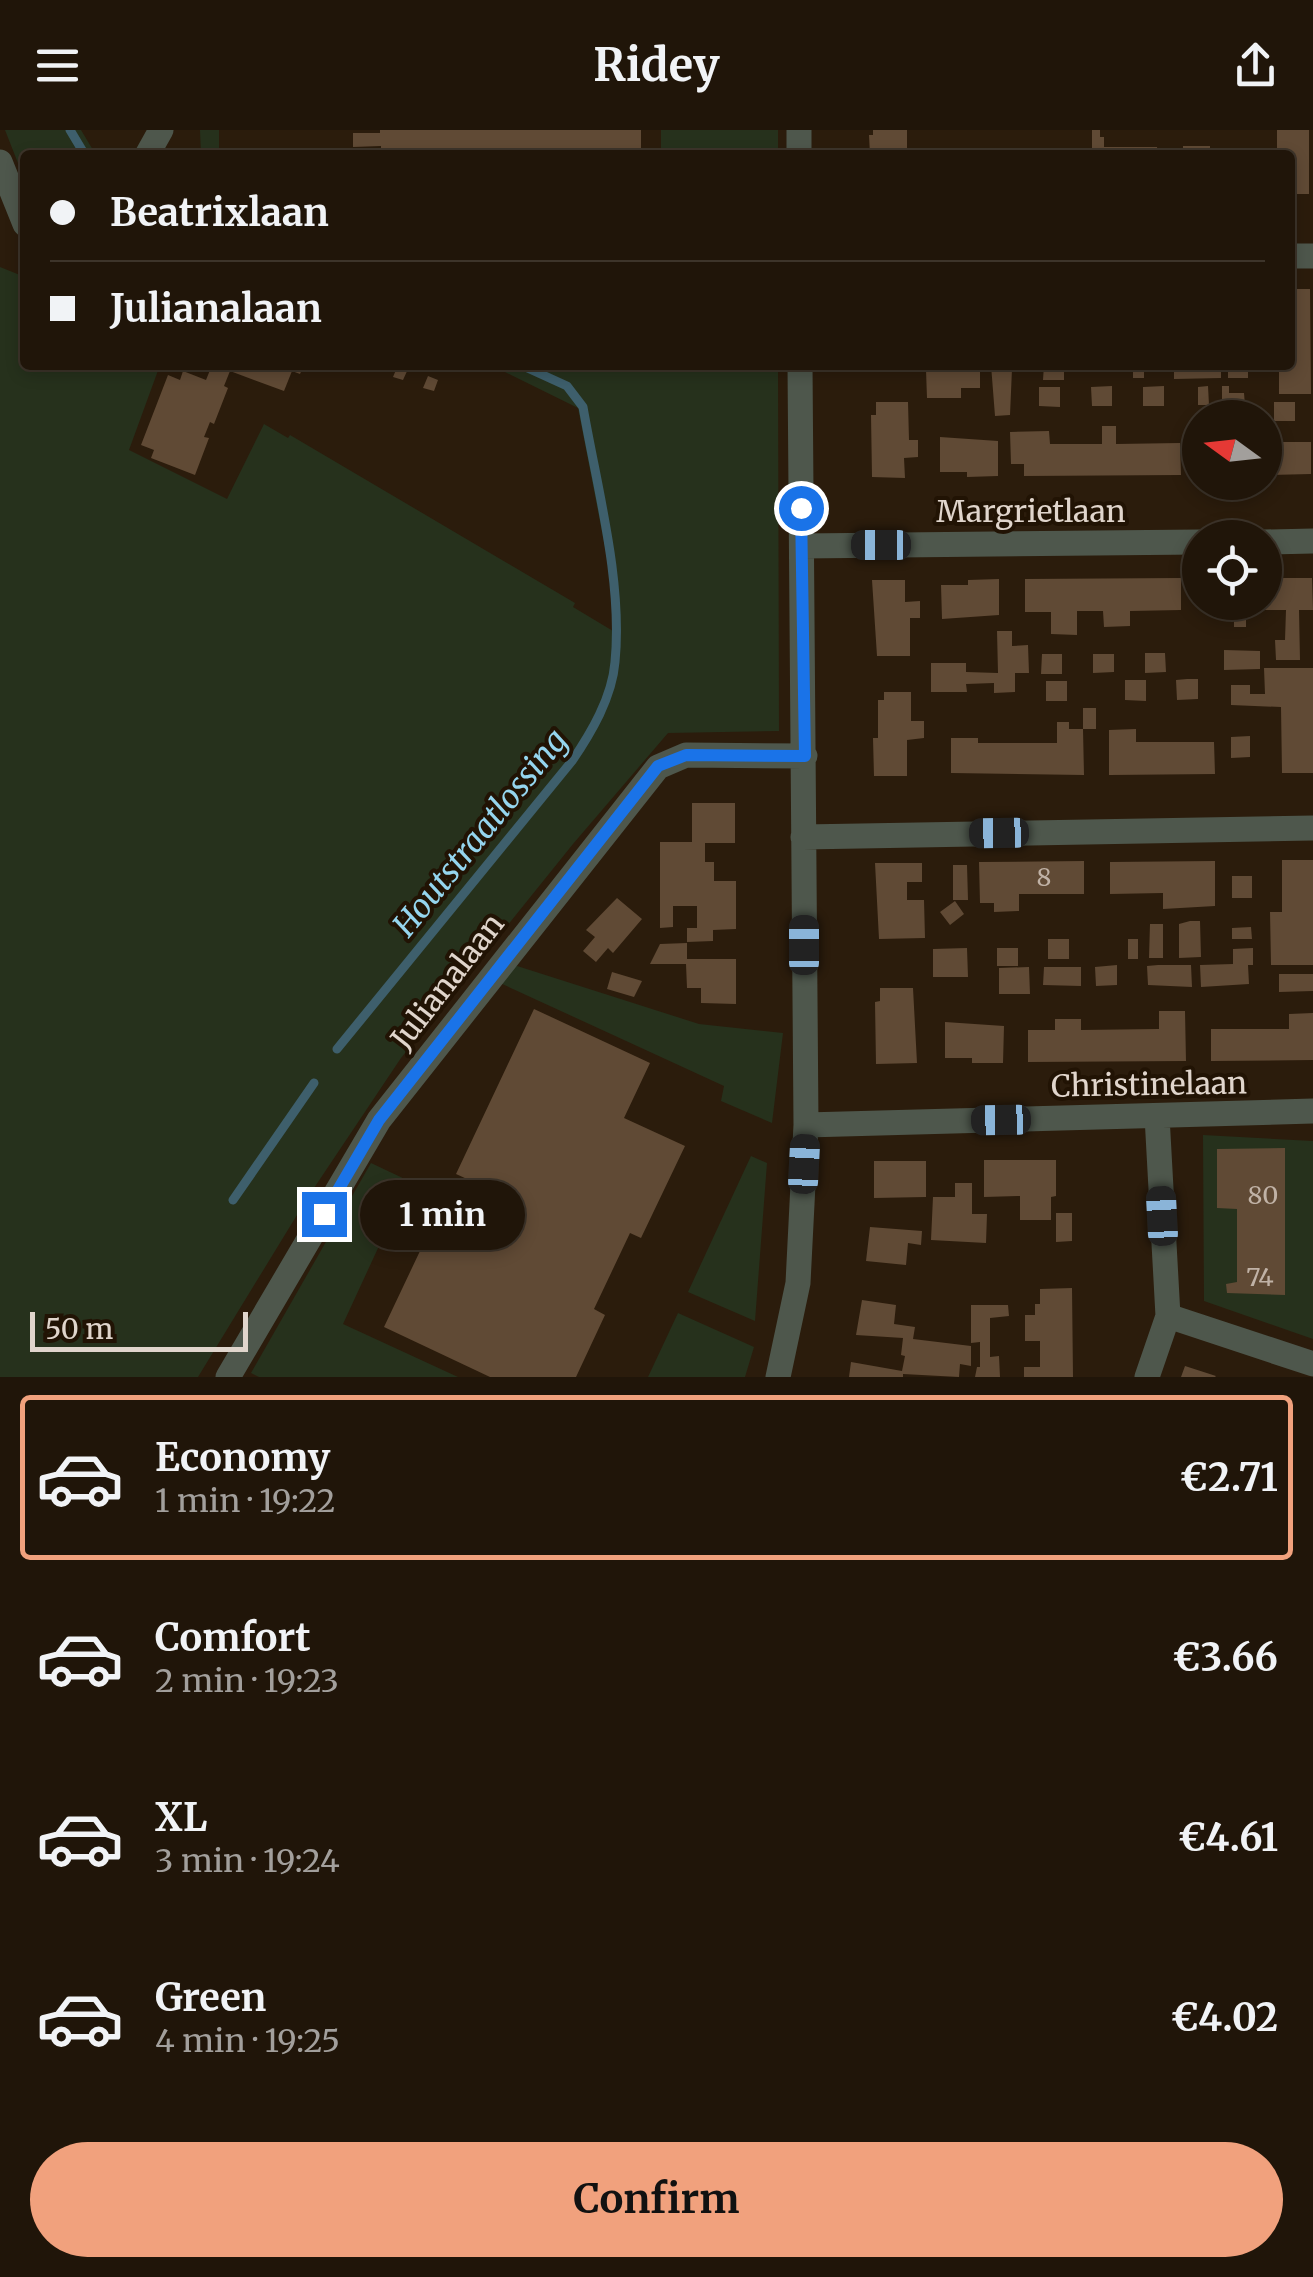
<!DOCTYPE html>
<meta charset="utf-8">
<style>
body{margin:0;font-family:Merriweather,serif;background:#281e12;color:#f1f3f6;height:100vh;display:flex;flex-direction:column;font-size:38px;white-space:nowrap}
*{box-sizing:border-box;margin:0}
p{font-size:32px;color:#a29f9c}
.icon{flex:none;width:55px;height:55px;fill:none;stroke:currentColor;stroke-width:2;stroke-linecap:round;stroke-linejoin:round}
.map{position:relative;height:1247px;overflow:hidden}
.sheet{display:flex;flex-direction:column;background:#201509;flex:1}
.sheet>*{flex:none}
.hud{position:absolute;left:20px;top:20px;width:1275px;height:220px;border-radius:10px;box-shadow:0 5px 15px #0003,0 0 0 2px #3d342a;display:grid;align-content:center;height:220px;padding:0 30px;background:#201509}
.needle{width:65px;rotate:285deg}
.fabs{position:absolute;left:1182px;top:270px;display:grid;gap:20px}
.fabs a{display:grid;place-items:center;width:100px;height:100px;border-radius:50%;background:#201509;box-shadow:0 5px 15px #0003,0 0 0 2px #3d342a;font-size:50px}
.scale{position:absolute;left:30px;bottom:25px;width:218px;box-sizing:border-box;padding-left:10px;border:5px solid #e0d5cc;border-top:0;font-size:28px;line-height:35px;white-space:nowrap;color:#e0d5cc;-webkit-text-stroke:8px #211304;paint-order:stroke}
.end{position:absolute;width:45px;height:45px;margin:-22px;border:12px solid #1a73e8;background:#fff;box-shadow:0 0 0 5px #fff}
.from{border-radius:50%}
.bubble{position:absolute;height:70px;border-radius:35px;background:#201509;box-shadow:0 5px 15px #0003,0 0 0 2px #3d342a;font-size:32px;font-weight:700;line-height:70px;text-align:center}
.car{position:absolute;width:30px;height:60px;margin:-30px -15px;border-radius:12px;box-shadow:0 0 8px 2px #0007;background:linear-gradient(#222 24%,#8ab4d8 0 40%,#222 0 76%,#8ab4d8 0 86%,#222 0)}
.hud b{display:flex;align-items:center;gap:35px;height:95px;font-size:38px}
.hud b+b{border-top:2px solid #3d342a}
.hud i{width:25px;height:25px;background:#f1f3f6}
ul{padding:18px 0 0;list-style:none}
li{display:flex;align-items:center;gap:30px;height:165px;margin:0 20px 15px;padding:0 10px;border:5px solid transparent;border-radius:10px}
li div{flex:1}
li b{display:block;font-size:38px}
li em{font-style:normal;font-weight:700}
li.current{border-color:#f1a17d}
li>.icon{width:90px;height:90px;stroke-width:1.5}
.action{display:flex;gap:20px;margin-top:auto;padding:20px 30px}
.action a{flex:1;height:115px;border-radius:60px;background:#f1a17d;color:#111;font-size:40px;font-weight:700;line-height:115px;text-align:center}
header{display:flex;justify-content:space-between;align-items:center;height:130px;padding:0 30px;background:#201509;font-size:45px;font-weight:700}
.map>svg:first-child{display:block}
.green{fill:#26311c}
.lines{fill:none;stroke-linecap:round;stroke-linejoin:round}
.stream{stroke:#3e5f6c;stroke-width:9}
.building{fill:#604a35}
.minor{stroke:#4e574c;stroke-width:25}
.route{stroke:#1a73e8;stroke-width:12}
.labels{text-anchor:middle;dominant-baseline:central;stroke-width:8;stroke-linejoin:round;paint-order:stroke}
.number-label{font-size:25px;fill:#c0b2a6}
.street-label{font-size:30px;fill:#e0d5cc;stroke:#211304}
.water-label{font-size:32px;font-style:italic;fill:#95d5ee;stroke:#211304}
</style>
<header><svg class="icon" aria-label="menu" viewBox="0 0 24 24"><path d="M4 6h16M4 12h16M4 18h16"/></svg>Ridey<svg class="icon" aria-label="share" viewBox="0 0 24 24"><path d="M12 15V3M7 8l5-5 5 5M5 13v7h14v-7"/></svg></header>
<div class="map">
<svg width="1313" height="1247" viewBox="0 0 1313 1247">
<rect width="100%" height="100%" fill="#2b1c0c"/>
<path class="green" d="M5 0H81L96 25H25V51Z
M200 0H219V25H201Z
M661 0H778V25H661Z
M0 137 25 147V235H160L129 320 227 369 264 294 288 308 290 305 575 473 573 477 613 501 614 464 578 278 491 235H778L779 601 668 603 573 714 401 928 308 1067 198 1247H0Z
M514 835 699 894 783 903 772 993 721 971 724 956 500 853Z
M1203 1005 1313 1011V1209L1204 1171Z
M751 1026 767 1033 755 1191 688 1162Z
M371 1033 409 1051 343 1194 458 1247H259L251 1243Z
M678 1183 754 1217 745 1247H648Z"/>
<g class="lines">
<path class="stream" d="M70 0 85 25
M337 919 572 631C591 603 612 568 615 532 623 451 597 358 583 277L567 256 521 235
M233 1070 314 953"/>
</g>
<path class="building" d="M380 0H641V25H381V16L353 17V3H380Z
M873 0H907V25H870L869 5H873Z
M1092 0H1100V7H1104V17H1157L1158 25H1092Z
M1277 0H1309V64H1290V25H1277Z
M1183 16H1210V25H1183Z
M1290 159H1310L1311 264H1279V235H1290Z
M212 235H304L300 244 292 241 284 261 230 241 224 256 228 258 214 294 210 292 204 307 209 308 195 345 151 328 154 320 141 315 168 245 180 250 183 241 206 250Z
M398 235 408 239 403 250 393 247Z
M950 235H980V258H961V268H927L926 240 950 239Z
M991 235 1012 239 1010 285 995 286Z
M1044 235H1064V250H1043Z
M1133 235H1144V248H1133Z
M1174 235H1221V248L1174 249Z
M1228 235H1248V248H1228Z
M428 246 438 250 434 261 423 258Z
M1112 256V276H1092L1091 257Z
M1164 256V276H1143V257Z
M1208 256 1209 275H1198V257Z
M1222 256H1229V263H1244L1246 288H1232V282H1222Z
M1039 257H1060V277L1039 276Z
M876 272H908L909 310H918V327L904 328 905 348 872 347 871 285H876Z
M1274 272H1295V291H1274Z
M1102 296H1116V314L1180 313 1181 345 1024 346V334H1011L1010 302 1049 301 1050 314H1102Z
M940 307 998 311V346L967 347V342H940Z
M1265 312H1311V344L1265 345Z
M1181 448V480L1130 481V496L1104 497 1103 481H1077V505L1051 504V482H1025V449Z
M1265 448H1312L1313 480H1299L1300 530H1276L1275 510H1285L1286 480H1246V497H1234V480H1207V472H1265Z
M999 449V485L942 489 941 455H968V450Z
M872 450H905V472L920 471V488H910V526H877Z
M997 501H1012V516L1028 515 1029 543H1015V562L994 563V553L966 554 967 562H931V533H966V542L998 543Z
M1224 520 1260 521V539L1224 540Z
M1145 523H1165L1166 542 1145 543Z
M1042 524H1062V544H1041Z
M1093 524H1114V542L1093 543Z
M1264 538H1313V643H1282L1281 577 1231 575V555H1250V564H1265Z
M1187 549H1198V569L1177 570 1176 550Z
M1125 550H1146V571L1125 570Z
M1046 551H1067V571H1046Z
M884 562H911V591H924V608L907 610V646H874L873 608H878V570H884Z
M1083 578H1096V599H1083Z
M1057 592H1069V599H1083L1084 645 951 643V608H978V613H1057Z
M1136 599V612H1214L1215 644 1109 645V600Z
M1250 606V627L1231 628V607Z
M692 673H735V713H705V732H714V751H736V799L713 800V811L687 812V798H697V776H673V797L660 798V712H692Z
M1282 730H1313V835H1271L1270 782H1282Z
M1084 731V764H1019V781L994 782V773H980L979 732Z
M1215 731V776L1163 779V763L1110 764V732Z
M875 733H922V752H907V770H924L925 808 879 809Z
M953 735H967L968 770H953Z
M1232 746H1252V768H1232Z
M617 768 642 789 613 823 608 818 596 832 583 821 595 807 586 800Z
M955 771 964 784 950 795 940 782Z
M1190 791H1200L1201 827 1179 828V794Z
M1150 794H1163V828H1149Z
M1251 797 1252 809H1232V798Z
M1048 809H1069V829H1048Z
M1128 809H1138V829H1128Z
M687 813V829H736V874L701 873V858H687L686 834H650L660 814Z
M967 818 968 847H933V819Z
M997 818H1018V836H997Z
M1253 818V835H1248L1249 854 1201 857 1200 835 1233 834V819Z
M1117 835V855L1096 856 1095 837Z
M1158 835H1191L1192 857 1148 855 1147 836Z
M1029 837 1030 864H999V838Z
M1044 837H1081V856L1043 855Z
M612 842 642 851 634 867 607 859Z
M1279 844H1313V861L1279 862Z
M880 858H913L917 933 876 934 875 872 880 871Z
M534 879 650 933 624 988 685 1016 641 1108 630 1103 594 1179 605 1185 576 1247H490L384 1197 429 1102 440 1107 467 1049 456 1044Z
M1159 881H1185L1186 931 1028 932V900H1055V889H1081V900L1159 899Z
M1313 883V930L1211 931V899H1289V884Z
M945 892 1004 896 1003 933H972V928H945Z
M1285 1018V1165L1227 1163 1226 1154 1237 1152V1079L1217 1078V1019Z
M984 1030H1056V1066L1051 1067V1090H1020V1066L984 1067Z
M874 1031H926V1067L874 1068Z
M955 1053H972V1084H987L986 1113 931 1110 933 1067H955Z
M1056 1083H1072V1111L1056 1112Z
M870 1097 922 1101 921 1115 908 1113 906 1135 866 1131Z
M1072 1158 1073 1247H1024V1237H1040V1211H1025V1185H1035V1174H1040V1159Z
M862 1170 896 1175 894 1194 915 1197 913 1209 971 1216V1236L960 1234 959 1247 903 1244V1247H849L851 1232 902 1241 905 1226 901 1225 903 1208 856 1205Z
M971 1175H1008L1009 1186 990 1188V1227L999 1226 1000 1247H975L977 1237H980V1212L971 1213Z
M1185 1236 1216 1246 1215 1247H1181Z"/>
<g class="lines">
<path class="minor" d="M799 0V25
M147 25 161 0
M0 32 25 94
M1290 126H1313
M1265 412 1313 411
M802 416 1200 412
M803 707 1313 698
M806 995 1313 981
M1168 1186 1313 1234
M228 1247 379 990 658 637 686 625 805 626
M778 1247 798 1153 806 995 800 235
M1147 1247 1168 1186 1157 986"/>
</g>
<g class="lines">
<path class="route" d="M324 1084 379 990 658 636 686 625 805 626 801 378"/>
</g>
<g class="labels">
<g class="number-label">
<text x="1044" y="747">8</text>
<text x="1263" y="1065">80</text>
<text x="1260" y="1147">74</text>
</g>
<g class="street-label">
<text x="1031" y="381">Margrietlaan</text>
<text transform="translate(447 851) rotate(-52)">Julianalaan</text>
<text transform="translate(1149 954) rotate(-1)">Christinelaan</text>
</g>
<g class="water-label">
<text transform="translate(480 703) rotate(-51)">Houtstraatlossing</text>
</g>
</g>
</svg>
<div class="fabs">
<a><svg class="needle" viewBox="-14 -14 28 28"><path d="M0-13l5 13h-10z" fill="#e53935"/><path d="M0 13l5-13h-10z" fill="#a29f9c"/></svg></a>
<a><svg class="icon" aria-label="locate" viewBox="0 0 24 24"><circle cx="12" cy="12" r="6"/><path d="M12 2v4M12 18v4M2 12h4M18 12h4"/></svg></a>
</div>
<div class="scale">50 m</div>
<i class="end from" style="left:801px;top:378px"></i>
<i class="end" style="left:324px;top:1084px"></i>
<div class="bubble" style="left:360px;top:1050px;width:165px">1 min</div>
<i class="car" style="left:881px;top:415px;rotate:270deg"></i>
<i class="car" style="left:999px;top:703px;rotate:269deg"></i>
<i class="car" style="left:804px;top:815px;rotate:0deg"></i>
<i class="car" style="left:1001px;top:990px;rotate:269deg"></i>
<i class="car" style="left:804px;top:1034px;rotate:3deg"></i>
<i class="car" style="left:1162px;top:1086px;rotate:357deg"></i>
<div class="hud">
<b><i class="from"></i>Beatrixlaan</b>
<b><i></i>Julianalaan</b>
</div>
</div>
<section class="sheet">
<ul>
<li class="current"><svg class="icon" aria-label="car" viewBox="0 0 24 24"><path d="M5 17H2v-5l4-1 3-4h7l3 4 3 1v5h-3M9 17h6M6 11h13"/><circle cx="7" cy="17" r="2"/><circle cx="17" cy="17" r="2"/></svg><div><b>Economy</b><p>1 min · 19:22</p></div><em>€2.71</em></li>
<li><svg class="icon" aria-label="car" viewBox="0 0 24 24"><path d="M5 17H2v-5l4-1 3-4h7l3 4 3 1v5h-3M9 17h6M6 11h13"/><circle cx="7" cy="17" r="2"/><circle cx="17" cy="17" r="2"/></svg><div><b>Comfort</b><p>2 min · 19:23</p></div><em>€3.66</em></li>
<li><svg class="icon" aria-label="car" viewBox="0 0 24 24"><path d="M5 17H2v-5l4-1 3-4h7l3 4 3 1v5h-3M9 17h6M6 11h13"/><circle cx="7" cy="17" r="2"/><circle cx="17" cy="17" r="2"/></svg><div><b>XL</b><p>3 min · 19:24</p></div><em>€4.61</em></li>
<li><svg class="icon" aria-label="car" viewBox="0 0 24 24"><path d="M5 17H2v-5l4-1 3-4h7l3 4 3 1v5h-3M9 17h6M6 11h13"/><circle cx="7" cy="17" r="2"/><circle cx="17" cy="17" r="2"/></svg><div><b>Green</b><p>4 min · 19:25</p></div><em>€4.02</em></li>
</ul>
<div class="action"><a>Confirm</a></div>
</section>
